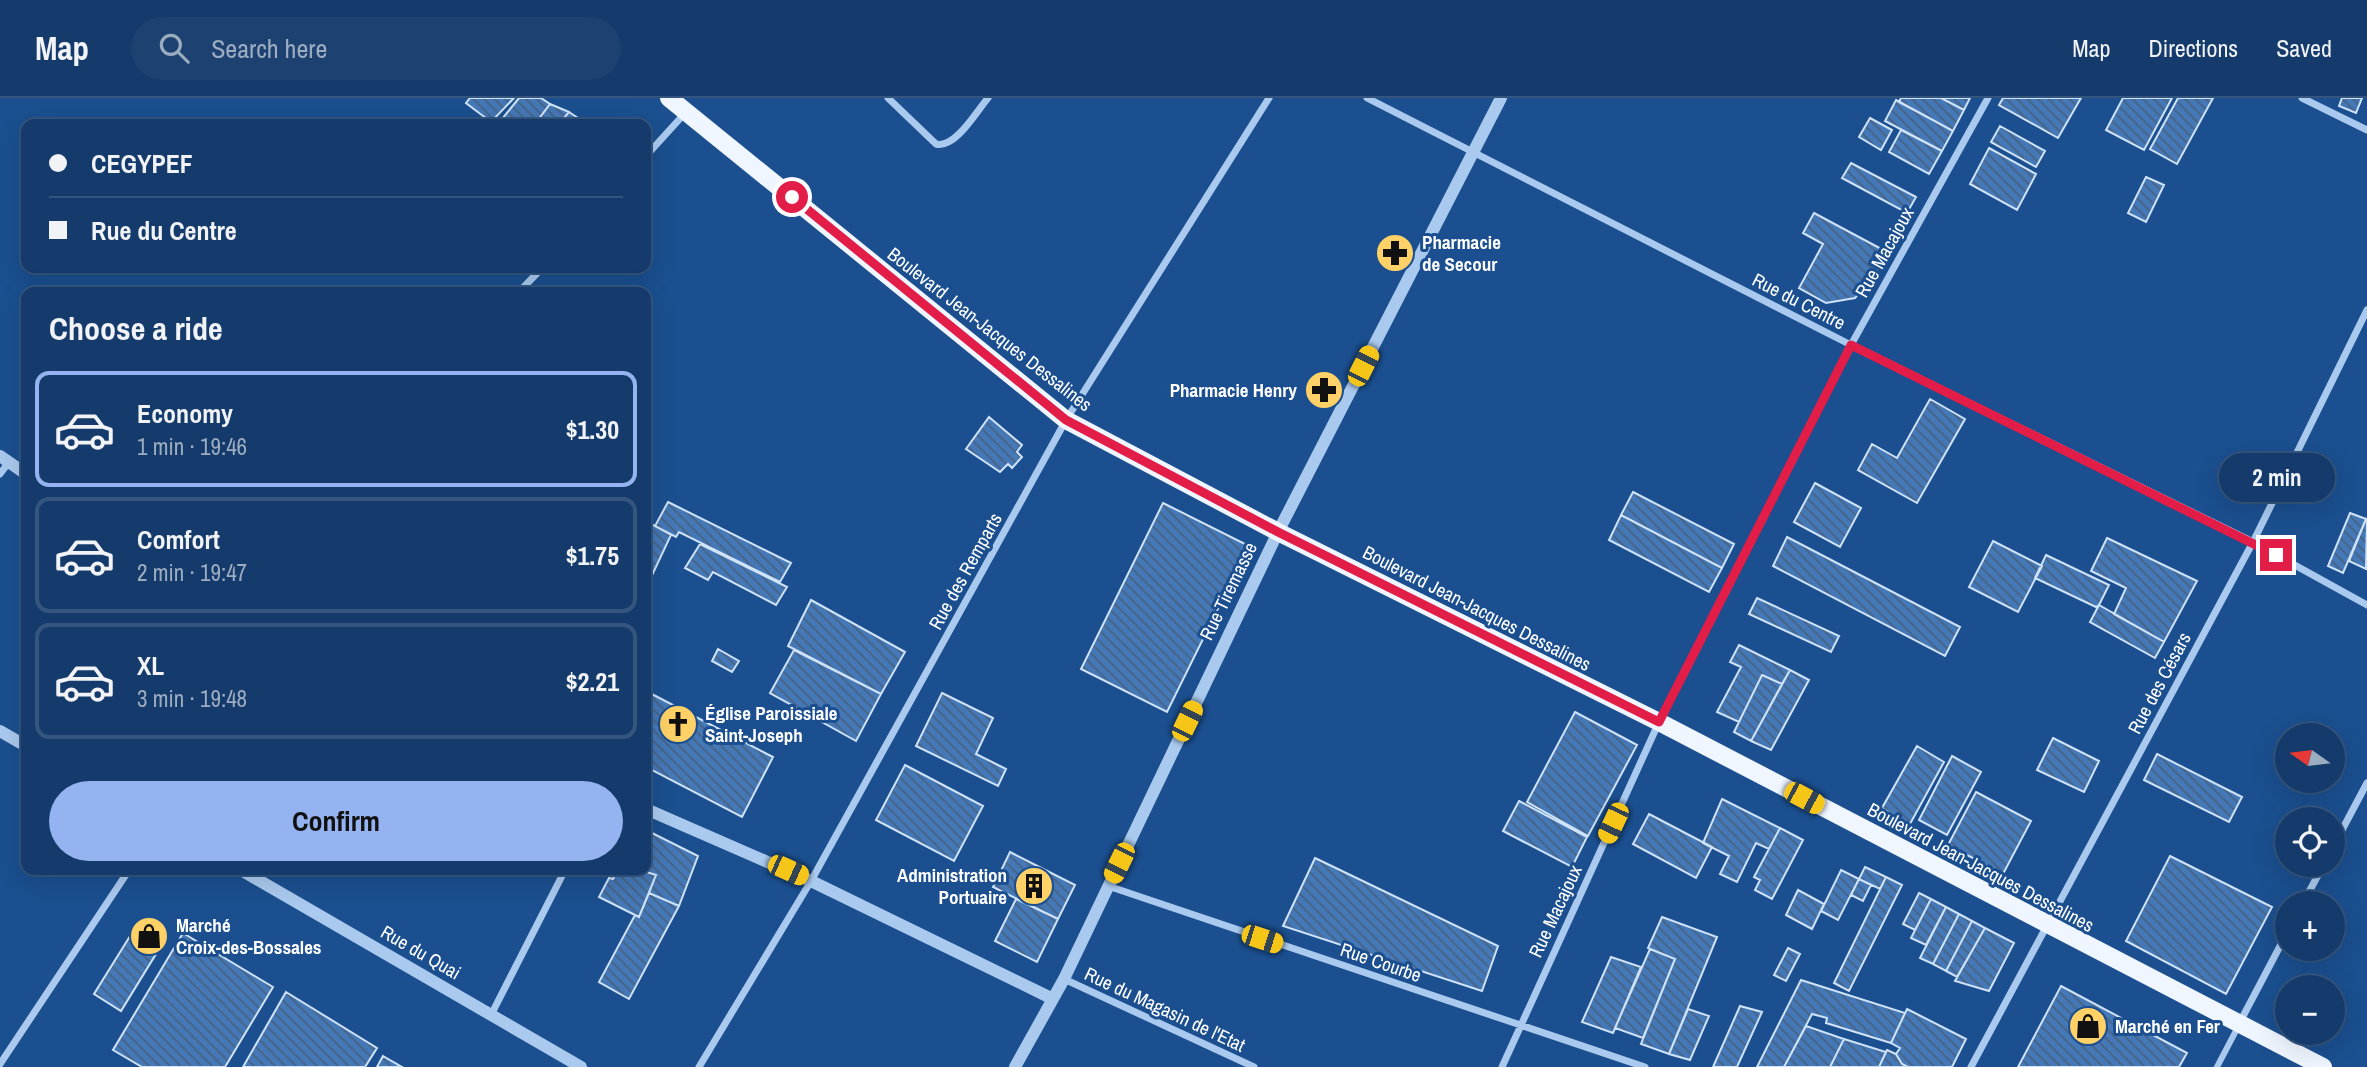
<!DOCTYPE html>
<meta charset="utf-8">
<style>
body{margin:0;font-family:"Archivo Narrow",sans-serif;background:#1d4271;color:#f1f3f6;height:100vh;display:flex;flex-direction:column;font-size:26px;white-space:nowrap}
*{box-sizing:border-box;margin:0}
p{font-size:23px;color:#9dadc1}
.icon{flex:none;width:38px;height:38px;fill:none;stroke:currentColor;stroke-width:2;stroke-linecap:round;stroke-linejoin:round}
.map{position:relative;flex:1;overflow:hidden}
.drawer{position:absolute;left:21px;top:189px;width:630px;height:588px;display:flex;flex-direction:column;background:#143b6b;border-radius:14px;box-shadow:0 7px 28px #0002,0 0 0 2px #33557e}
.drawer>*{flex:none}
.top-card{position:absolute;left:21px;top:21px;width:630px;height:154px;border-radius:14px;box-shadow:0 7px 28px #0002,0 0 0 2px #33557e;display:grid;align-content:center;height:154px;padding:0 28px;background:#143b6b}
.needle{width:46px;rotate:284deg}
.fabs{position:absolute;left:2275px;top:625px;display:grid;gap:14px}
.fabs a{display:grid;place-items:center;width:70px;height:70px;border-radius:50%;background:#143b6b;box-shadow:0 7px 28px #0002,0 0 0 2px #33557e;font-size:35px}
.end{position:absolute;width:32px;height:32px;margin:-16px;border:9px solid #e11d48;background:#fff;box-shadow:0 0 0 4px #fff}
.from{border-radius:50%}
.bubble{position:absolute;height:49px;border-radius:24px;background:#143b6b;box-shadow:0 7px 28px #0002,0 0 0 2px #33557e;font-size:23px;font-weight:800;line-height:49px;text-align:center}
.car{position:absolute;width:21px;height:42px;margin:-21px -10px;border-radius:9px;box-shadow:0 0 5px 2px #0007;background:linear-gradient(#f5c518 24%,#345 0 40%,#f5c518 0 76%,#345 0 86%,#f5c518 0)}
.top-card b{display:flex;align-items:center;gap:24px;height:66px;font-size:26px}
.top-card b+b{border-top:2px solid #33557e}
.top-card i{width:18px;height:18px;background:#f1f3f6}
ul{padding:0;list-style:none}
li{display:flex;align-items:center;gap:21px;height:116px;margin:0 14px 10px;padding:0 14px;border:4px solid #33557e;border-radius:14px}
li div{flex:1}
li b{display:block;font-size:26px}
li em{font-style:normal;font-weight:800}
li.selected{border-color:#95b2f1}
li>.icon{width:63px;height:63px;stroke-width:1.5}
h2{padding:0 28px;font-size:32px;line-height:84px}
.action{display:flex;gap:14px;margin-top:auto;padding:14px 28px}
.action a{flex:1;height:80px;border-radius:42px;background:#95b2f1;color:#111;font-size:28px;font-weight:800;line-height:80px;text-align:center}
header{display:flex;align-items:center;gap:42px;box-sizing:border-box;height:98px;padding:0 35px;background:#143b6b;border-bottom:2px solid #33557e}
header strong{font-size:33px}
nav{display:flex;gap:38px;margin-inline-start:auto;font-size:24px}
.search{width:490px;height:63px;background:#1d4271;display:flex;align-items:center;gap:18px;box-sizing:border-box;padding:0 24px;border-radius:38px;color:#9dadc1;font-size:26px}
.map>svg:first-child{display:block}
.building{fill:url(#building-back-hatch);stroke:#cfe3fa;stroke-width:2}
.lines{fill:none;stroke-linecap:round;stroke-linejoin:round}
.pedestrian{stroke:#a9c9ee;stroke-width:6}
.minor{stroke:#a9c9ee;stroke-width:7}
.tertiary{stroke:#a9c9ee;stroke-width:12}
.primary{stroke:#f0f6ff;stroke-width:18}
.route{stroke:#e11d48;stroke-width:9}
.labels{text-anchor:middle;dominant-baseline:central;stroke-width:6;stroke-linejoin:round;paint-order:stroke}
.poi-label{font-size:19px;font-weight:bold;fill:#fff;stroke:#1b4f8f;text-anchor:start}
.street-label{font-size:19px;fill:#fff;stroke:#1b4f8f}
</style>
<header>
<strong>Map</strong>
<div class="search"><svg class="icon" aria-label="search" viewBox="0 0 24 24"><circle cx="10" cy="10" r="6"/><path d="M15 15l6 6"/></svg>Search here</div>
<nav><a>Map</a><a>Directions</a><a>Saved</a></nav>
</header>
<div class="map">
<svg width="2367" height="969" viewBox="0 0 2367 969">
<defs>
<pattern id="building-back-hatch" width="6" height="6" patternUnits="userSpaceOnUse" patternTransform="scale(1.75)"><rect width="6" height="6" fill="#4478b7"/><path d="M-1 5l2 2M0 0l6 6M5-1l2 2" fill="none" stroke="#486282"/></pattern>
</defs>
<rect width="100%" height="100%" fill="#1b4f8f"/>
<path class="building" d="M470 0H514L491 24 466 5Z
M519 0H541L550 6 535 26H498Z
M1901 0H1941L1964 12 1953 33 1899 4Z
M1941 0H1970L1964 12Z
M2003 0H2081L2058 40 1999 7Z
M2123 0H2172L2144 52 2106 32Z
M2178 0H2213L2177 66 2150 51Z
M2342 0H2362L2356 15 2339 8Z
M1896 2 1953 33 1942 53 1885 23Z
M550 6 569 14 559 26H535Z
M569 14 587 26H559Z
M1870 20 1892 32 1881 52 1859 39Z
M2000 28 2045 53 2036 69 1991 44Z
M1901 32 1942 53 1929 76 1889 54Z
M1989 50 2036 76 2017 112 1970 86Z
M1851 65 1916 99 1907 115 1842 80Z
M2146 79 2164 87 2146 124 2128 115Z
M1814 115 1887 154 1876 175 1855 200 1826 205 1799 190 1823 146 1803 135Z
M1930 301 1965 321 1917 405 1858 372 1872 346 1897 360Z
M989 319 1022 347 1017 354 1022 359 1012 370 1008 366 1000 374 966 351Z
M1815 385 1861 410 1840 449 1794 424Z
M1633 394 1734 446 1722 470 1621 417Z
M668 404 791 465 780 484 679 434 676 439 655 428Z
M1163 405 1249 448 1167 614 1081 571Z
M2350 415 2366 421 2343 475 2328 468Z
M1621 417 1722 470 1709 494 1609 442Z
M2366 421 2367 422 2366 471 2349 463Z
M646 423 671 437 646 490Z
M1787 439 1960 529 1945 558 1773 468Z
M2107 440 2197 483 2164 544 2114 516 2126 490 2091 473Z
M1993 443 2042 468 2018 514 1969 489Z
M700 446 787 489 776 507 713 474 708 482 685 470Z
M2046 457 2109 487 2099 507 2096 509 2035 480Z
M1757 500 1839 538 1831 554 1749 516Z
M811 502 905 554 881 596 788 548Z
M2099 507 2164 544 2155 560 2090 524Z
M1739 547 1790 572 1782 586 1762 577 1739 624 1717 614 1741 569 1730 564Z
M718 551 739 563 732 574 712 563Z
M794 552 881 596 856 643 770 595Z
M1790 572 1809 582 1771 652 1751 643Z
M1762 577 1782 586 1751 643 1734 634Z
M646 593 773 659 742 719 646 669Z
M942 595 993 620 976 656 1006 671 998 688 916 648Z
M1575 614 1637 647 1588 738 1527 704Z
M2053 640 2099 663 2084 694 2037 672Z
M1917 648 1944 664 1910 726 1882 710Z
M2157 656 2242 699 2229 724 2144 682Z
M1952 658 1981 674 1947 737 1919 722Z
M905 667 983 708 954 763 876 722Z
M1976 694 2031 723 2003 776 1948 747Z
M1722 701 1780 730 1769 751 1756 745 1737 784 1720 776 1729 758 1703 745Z
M1519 703 1587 739 1572 769 1503 733Z
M1649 716 1712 749 1696 780 1633 746Z
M1780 730 1803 742 1772 801 1755 792 1760 782 1754 779Z
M646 732 698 758 679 808 649 795 656 777 640 772H646Z
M1010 754 1075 787 1058 821 993 789Z
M2170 758 2272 809 2226 896 2126 843Z
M1315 760 1498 848 1482 893 1283 828Z
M1865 769 1886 779 1880 791 1859 781Z
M617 772H640L656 777 639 819 599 799 609 780 613 781Z
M1841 772 1859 781 1838 822 1821 813Z
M1886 779 1902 787 1849 893 1834 885Z
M1859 781 1871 787 1863 803 1851 797Z
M1798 792 1824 806 1812 831 1786 817Z
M649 795 679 808 629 901 599 884 635 817 639 819Z
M1919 795 1931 801 1915 832 1903 826Z
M1016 801 1058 821 1037 864 995 843Z
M1931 801 1946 809 1926 847 1911 840Z
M1946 809 1959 816 1933 866 1920 860Z
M1959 816 1972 823 1946 873 1933 866Z
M1662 819 1717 839 1669 956 1641 946 1675 861 1648 850Z
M140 822 167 838 121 913 94 896Z
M1972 823 1985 830 1957 879 1946 873Z
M1985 830 2014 845 1989 893 1955 883Z
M183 835 273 889 225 969H142L113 952Z
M1788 850 1800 856 1786 883 1774 877Z
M1650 851 1675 861 1643 940 1615 930Z
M1611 859 1641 869 1613 935 1582 924Z
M1801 882 1905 915 1891 945 1826 925 1827 920 1812 916 1784 969H1757Z
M2061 888 2187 955 2179 969H2018Z
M286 894 377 950 365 969H243Z
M1740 908 1762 914 1737 969H1713Z
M1688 911 1709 918 1690 962 1669 956Z
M1907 911 1966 941 1952 969H1908L1902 966 1896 956 1900 950 1891 945Z
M1806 928 1844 941 1830 969H1784Z
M1844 941 1886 954 1879 969H1830Z
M1887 952 1896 956 1902 966 1908 969H1879Z
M383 958 402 969H377Z"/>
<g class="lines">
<path class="pedestrian" d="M2217 969 2239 927"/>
<path class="minor" d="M888 0 936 46C955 51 976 14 988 0
M1367 0 1851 247 2253 444 2367 507
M2302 0 2367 32
M646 58 686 14
M519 194 542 170
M0 376 9 364
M2333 749 2367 685
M1108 788 1645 969
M2303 805 2324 766
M1064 881 1254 969
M491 917 565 772
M2240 924 2287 835
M0 966 129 772
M699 969 811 783 1066 322 1269 0
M1502 969 1659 624 1851 247 1988 0
M1971 969 2253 444 2367 212"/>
<path class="tertiary" d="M0 358 26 376
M0 633 26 648
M646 711 811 783 1051 900
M241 772 581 969
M1015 969 1064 881 1278 434 1501 0"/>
<path class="primary" d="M669 0 1066 322 1278 434 1659 624 2323 969"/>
</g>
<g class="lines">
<path class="route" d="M792 99 1066 322 1278 434 1659 624 1851 247 2276 457"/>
</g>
<defs>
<symbol id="pharmacy-disc" viewBox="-11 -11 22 22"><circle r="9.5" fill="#ffd166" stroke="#1b4f8f"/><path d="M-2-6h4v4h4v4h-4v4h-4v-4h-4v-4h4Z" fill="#111"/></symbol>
<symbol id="church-disc" viewBox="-11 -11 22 22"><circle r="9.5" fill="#ffd166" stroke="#1b4f8f"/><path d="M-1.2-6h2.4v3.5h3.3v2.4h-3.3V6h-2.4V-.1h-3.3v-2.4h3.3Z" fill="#111"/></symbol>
<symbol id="building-disc" viewBox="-11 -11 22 22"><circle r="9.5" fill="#ffd166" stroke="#1b4f8f"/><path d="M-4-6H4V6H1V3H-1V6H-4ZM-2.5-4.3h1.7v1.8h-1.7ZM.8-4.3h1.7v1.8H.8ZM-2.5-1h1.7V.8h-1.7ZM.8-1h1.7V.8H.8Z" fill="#111"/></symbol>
<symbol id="shop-disc" viewBox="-11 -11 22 22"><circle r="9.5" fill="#ffd166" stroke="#1b4f8f"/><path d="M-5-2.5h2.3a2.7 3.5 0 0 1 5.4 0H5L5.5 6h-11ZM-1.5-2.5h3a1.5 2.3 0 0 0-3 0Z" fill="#111"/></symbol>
</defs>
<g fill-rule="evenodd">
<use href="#pharmacy-disc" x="1373" y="133" width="44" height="44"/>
<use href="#pharmacy-disc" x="1302" y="270" width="44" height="44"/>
<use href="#church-disc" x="656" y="604" width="44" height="44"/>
<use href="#building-disc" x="1012" y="766" width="44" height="44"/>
<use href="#shop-disc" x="127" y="816" width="44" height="44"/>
<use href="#shop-disc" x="2066" y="906" width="44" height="44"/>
</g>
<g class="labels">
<g class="poi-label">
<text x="1422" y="144">Pharmacie<tspan x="1422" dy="22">de Secour</tspan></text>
<text x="1297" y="292" text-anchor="end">Pharmacie Henry</text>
<text x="705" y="615">Église Paroissiale<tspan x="705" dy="22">Saint-Joseph</tspan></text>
<text x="1007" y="777" text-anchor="end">Administration<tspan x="1007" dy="22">Portuaire</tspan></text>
<text x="176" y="827">Marché<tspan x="176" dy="22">Croix-des-Bossales</tspan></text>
<text x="2115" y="928">Marché en Fer</text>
</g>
<g class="street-label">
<text transform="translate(1884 154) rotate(-61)">Rue Macajoux</text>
<text transform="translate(1799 203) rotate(27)">Rue du Centre</text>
<text transform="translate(990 231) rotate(38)">Boulevard Jean-Jacques Dessalines</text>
<text transform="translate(965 473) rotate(-61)">Rue des Remparts</text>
<text transform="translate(1228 493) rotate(-64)">Rue Tiremasse</text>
<text transform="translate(1477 510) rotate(27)">Boulevard Jean-Jacques Dessalines</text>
<text transform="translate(2159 585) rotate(-62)">Rue des Césars</text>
<text transform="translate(1981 769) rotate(28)">Boulevard Jean-Jacques Dessalines</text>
<text transform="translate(1555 813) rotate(-65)">Rue Macajoux</text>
<text transform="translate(421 854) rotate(30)">Rue du Quai</text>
<text transform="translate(1381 864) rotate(19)">Rue Courbe</text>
<text transform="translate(1165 911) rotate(25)">Rue du Magasin de l'Etat</text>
</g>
</g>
</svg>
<div class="fabs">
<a><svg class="needle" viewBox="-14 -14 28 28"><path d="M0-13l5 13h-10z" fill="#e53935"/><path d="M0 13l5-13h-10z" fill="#9dadc1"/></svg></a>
<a><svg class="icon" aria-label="locate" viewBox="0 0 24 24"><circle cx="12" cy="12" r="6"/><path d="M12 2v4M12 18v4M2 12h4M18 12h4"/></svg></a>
<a>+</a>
<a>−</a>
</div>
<i class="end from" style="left:792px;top:99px"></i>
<i class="end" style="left:2276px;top:457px"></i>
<div class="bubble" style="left:2219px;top:355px;width:116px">2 min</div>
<i class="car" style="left:1363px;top:268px;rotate:27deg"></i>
<i class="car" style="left:1187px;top:623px;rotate:26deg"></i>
<i class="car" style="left:1804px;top:700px;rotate:118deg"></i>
<i class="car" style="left:1613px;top:725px;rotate:205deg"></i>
<i class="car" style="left:1119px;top:765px;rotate:206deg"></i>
<i class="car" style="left:788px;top:772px;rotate:114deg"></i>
<i class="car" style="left:1262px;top:841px;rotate:108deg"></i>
<div class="top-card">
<b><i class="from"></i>CEGYPEF</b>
<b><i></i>Rue du Centre</b>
</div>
<section class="drawer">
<h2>Choose a ride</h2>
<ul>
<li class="selected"><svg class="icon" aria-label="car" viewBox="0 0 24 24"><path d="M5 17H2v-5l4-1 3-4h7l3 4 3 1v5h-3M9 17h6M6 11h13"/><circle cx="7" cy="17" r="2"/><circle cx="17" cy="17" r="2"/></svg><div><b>Economy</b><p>1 min · 19:46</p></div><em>$1.30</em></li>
<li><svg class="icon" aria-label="car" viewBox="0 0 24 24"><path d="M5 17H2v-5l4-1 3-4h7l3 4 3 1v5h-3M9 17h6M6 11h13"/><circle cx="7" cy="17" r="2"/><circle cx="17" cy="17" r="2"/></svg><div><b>Comfort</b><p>2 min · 19:47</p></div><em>$1.75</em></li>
<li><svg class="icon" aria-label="car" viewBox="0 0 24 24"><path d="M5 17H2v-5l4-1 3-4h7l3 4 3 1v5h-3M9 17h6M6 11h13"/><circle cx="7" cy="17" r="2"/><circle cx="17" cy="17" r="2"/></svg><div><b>XL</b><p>3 min · 19:48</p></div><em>$2.21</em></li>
</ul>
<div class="action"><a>Confirm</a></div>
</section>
</div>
